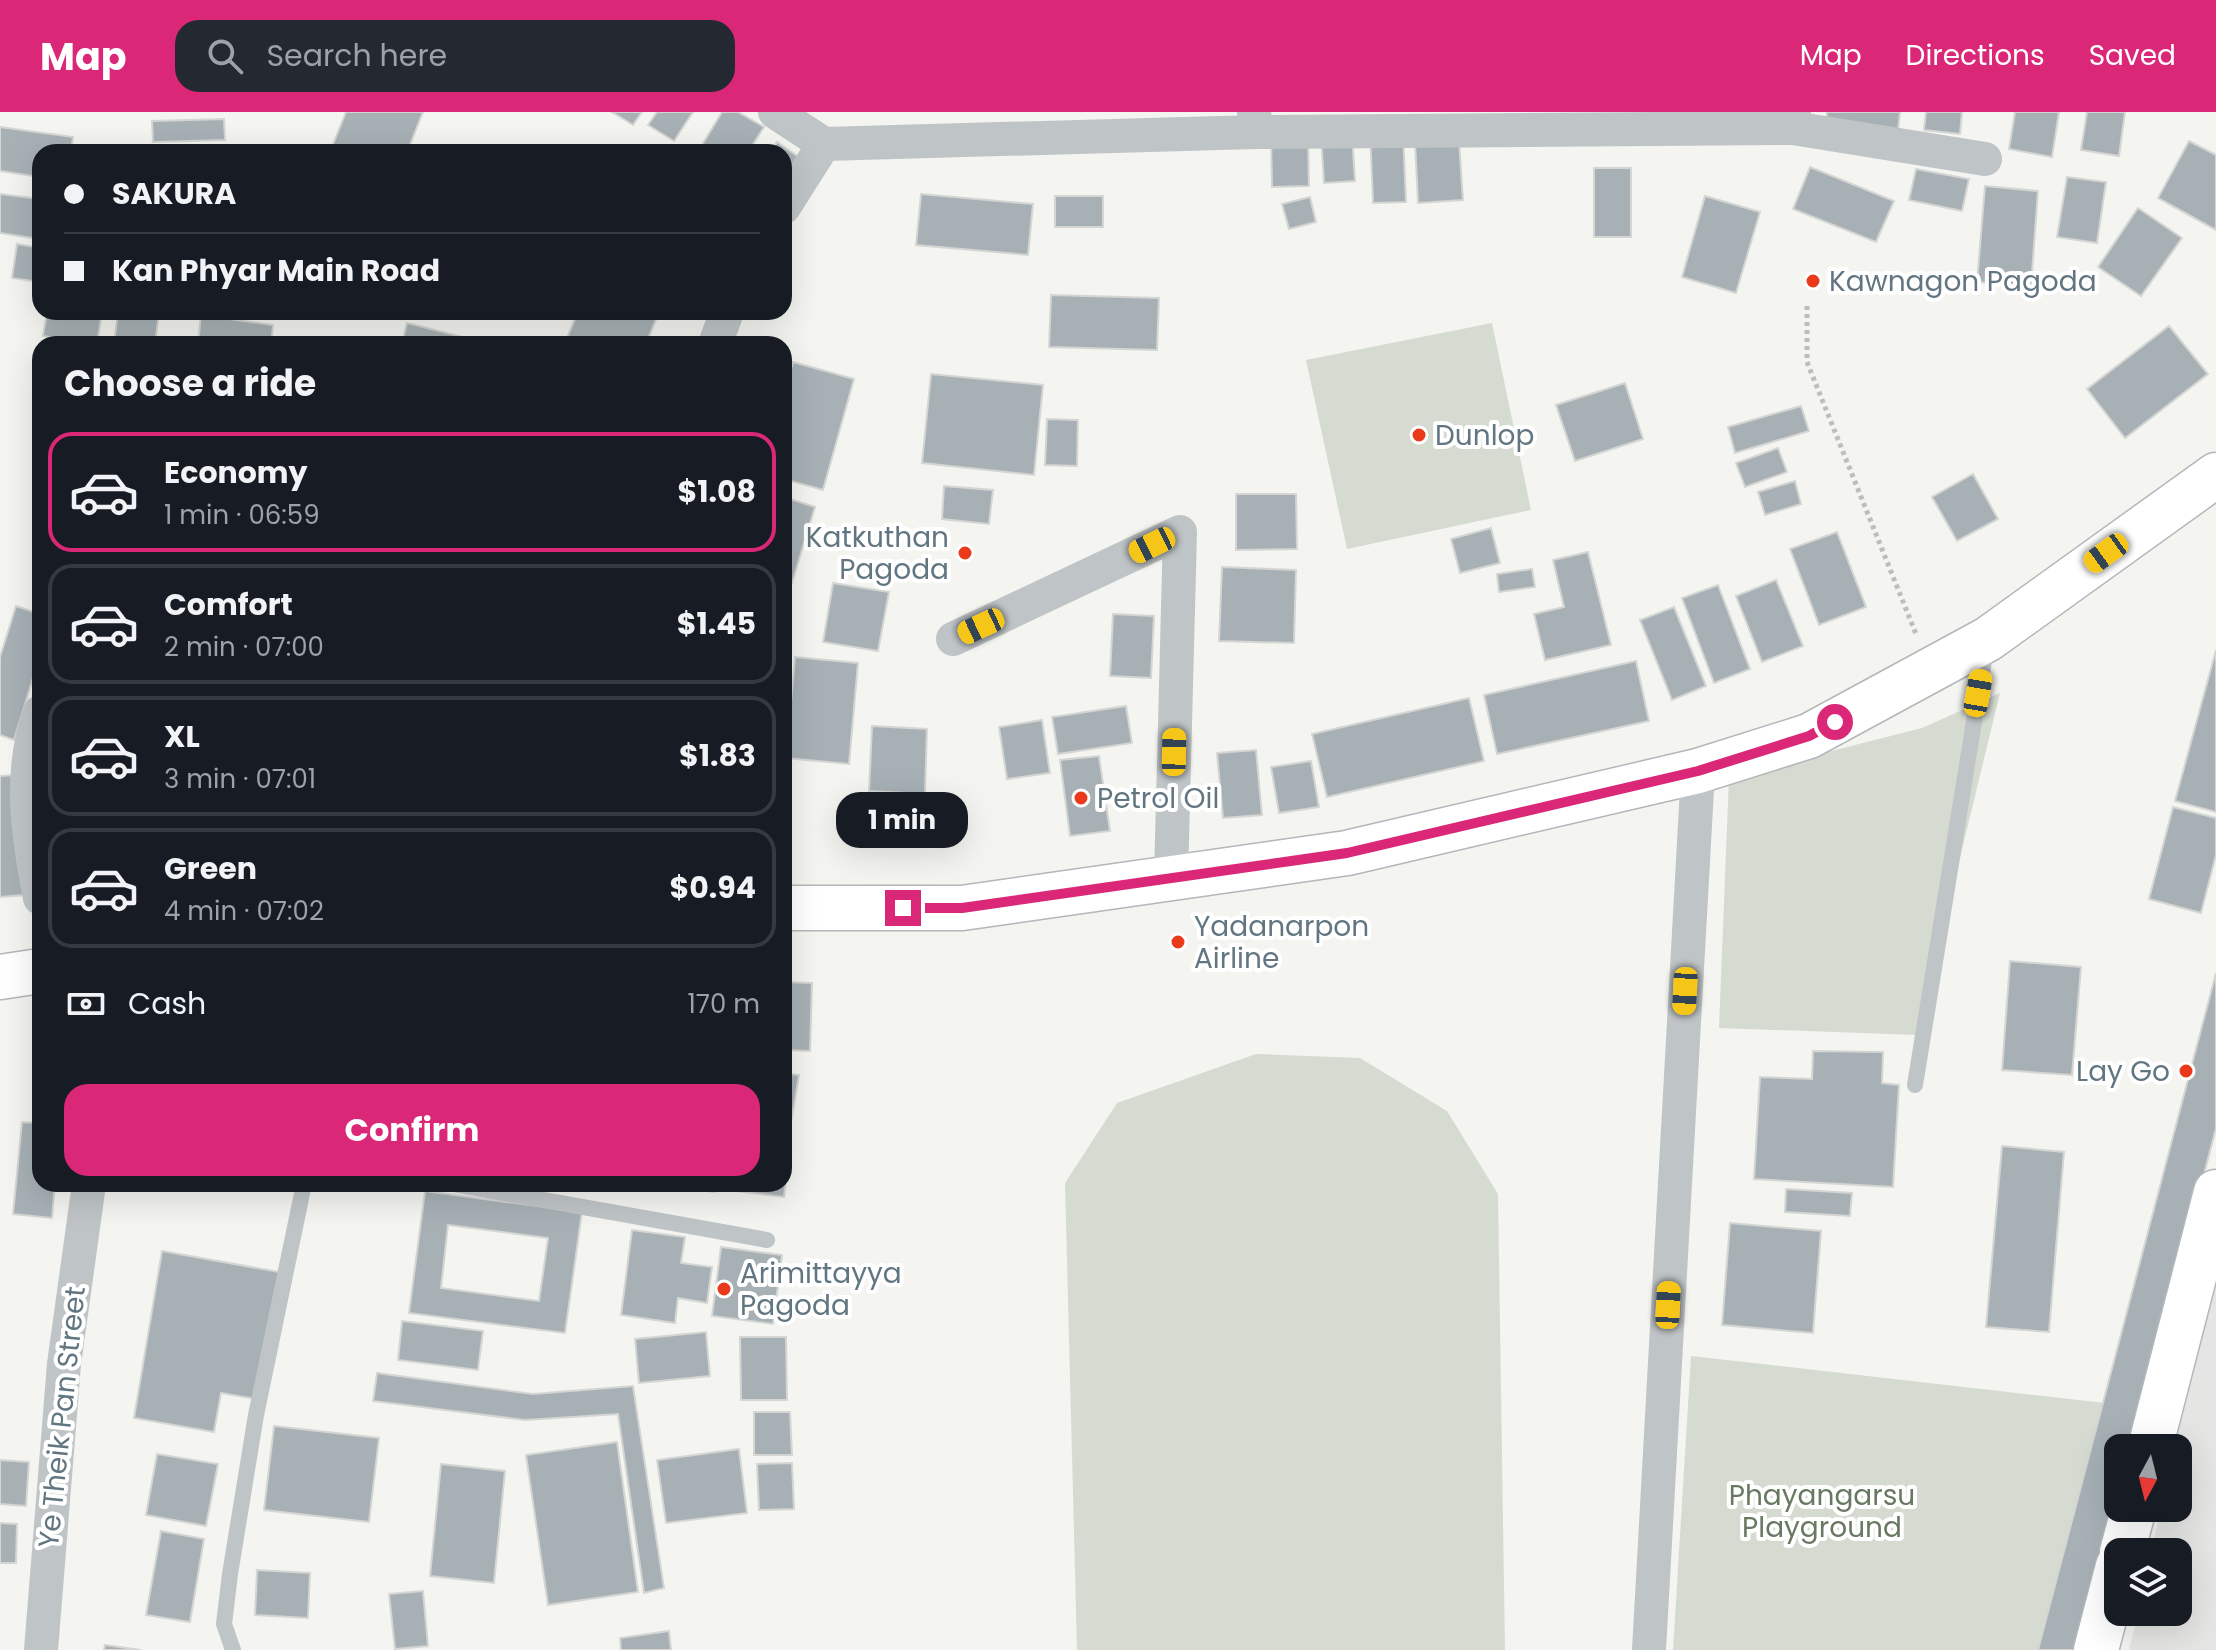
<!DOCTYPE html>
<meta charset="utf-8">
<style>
body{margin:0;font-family:Poppins,sans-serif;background:#242831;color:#f1f3f6;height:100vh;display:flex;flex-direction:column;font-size:30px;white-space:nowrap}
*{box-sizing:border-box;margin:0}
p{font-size:26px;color:#9ea1a6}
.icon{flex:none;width:44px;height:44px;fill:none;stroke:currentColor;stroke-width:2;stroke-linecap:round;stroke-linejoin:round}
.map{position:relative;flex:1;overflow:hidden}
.side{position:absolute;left:32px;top:224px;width:760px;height:856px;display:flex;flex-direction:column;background:#171b24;border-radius:24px;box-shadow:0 8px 32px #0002}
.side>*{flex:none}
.banner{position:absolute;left:32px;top:32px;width:760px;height:176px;border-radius:24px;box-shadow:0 8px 32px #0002;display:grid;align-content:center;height:176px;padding:0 32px;background:#171b24}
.needle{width:52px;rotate:187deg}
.tools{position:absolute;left:2104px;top:1322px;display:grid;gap:16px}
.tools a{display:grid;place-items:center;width:88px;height:88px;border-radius:16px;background:#171b24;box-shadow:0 8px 32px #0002;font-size:40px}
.end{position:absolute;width:36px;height:36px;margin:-18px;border:10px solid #db2777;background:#fff;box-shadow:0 0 0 4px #fff}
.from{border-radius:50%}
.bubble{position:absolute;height:56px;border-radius:24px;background:#171b24;box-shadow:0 8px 32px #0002;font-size:26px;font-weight:700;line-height:56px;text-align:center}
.car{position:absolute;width:24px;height:48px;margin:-24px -12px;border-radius:10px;box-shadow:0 0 6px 2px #0007;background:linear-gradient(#f5c518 24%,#345 0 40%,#f5c518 0 76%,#345 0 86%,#f5c518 0)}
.banner b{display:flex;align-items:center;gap:28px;height:76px;font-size:30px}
.banner b+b{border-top:2px solid #363941}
.banner i{width:20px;height:20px;background:#f1f3f6}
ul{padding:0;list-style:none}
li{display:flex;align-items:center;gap:24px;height:120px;margin:0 16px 12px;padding:0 16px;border:4px solid #363941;border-radius:24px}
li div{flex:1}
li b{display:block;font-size:30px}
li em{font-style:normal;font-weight:700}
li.on{border-color:#db2777}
li>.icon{width:72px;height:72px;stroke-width:1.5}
h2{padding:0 32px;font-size:36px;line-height:96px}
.pay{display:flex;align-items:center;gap:20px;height:88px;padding:0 32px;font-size:30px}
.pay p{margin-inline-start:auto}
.primary-button{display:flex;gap:16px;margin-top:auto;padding:16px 32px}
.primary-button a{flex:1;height:92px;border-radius:24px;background:#db2777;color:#fff;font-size:32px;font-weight:700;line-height:92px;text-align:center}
header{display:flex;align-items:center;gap:48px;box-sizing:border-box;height:112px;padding:0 40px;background:#db2777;color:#fff}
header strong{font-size:38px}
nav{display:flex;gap:44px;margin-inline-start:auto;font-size:28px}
.search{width:560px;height:72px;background:#242831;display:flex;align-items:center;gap:20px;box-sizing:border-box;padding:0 28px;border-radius:24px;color:#9ea1a6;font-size:30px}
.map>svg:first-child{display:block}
.built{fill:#e5e5e3}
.green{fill:#d6dbd1}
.building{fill:#a7b1b5;stroke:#d5d5d3;stroke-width:2;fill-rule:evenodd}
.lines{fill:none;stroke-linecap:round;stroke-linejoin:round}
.secondary-casing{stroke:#b3b9bd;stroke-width:47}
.primary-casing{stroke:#b2b7ba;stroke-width:47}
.path{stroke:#bbbdbf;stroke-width:5;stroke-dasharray:4 4;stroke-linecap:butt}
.lane{stroke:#bfc4c6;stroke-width:16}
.street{stroke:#bfc4c6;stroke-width:34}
.secondary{stroke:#fff;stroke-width:44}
.primary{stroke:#fff;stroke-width:44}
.route{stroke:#db2777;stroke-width:10}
.poi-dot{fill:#e93a1b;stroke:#fff;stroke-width:3}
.labels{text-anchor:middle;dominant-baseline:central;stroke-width:8;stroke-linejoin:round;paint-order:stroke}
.poi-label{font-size:28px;fill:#627682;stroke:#fff;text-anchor:start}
.street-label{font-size:28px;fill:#627682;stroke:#fff}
.park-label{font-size:28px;fill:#687961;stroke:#fff}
</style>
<header>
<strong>Map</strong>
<div class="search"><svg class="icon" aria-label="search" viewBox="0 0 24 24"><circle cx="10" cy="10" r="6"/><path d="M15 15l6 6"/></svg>Search here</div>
<nav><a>Map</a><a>Directions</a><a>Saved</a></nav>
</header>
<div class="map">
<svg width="2216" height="1538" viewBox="0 0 2216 1538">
<rect width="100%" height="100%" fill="#f4f4f0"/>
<path class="built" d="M2216 1149V1538H2129L2138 1500H2178V1440H2151L2161 1396H2178V1336H2174Z"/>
<path class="green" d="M1492 211 1531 398 1347 437 1306 248Z
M2000 581 1917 923 1719 916 1729 665 1922 616Z
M1256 942 1360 946 1447 999 1498 1082 1505 1538H1077L1065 1071 1117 991Z
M1691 1244 2114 1292 2054 1538H1673Z"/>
<path class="building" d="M346 0H423L407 40H330Z
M612 0H642L633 13Z
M657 0H693L674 29 648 13Z
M722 0H738L764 15 748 40H698Z
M1827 0H1900L1898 18 1826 14Z
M1926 0H1962L1960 22 1924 18Z
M2015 0H2059L2052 45 2009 37Z
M2087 0H2125L2119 44 2081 38Z
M224 7 225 28 153 30 152 9Z
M0 15 73 25 71 40H40V65L0 59Z
M1370 20H1403L1406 90 1373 91Z
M1352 22 1355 69 1324 71 1321 24Z
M1308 26 1309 74 1272 75 1271 27Z
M1459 28 1463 88 1418 91 1415 30Z
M2189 29 2216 43V118L2158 86Z
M777 30 803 48 784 76V40H771Z
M1810 55 1894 89 1876 130 1793 97Z
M1594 56H1631V125H1594Z
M1916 57 1969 67 1962 99 1909 88Z
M2067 65 2106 70 2097 131 2057 125Z
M1985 74 2038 79 2031 174 1977 170Z
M0 82 40 87 39 127 0 121Z
M921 82 1033 92 1028 143 916 133Z
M1055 84H1103V115H1055Z
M1705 84 1760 100 1736 181 1682 165Z
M1310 85 1316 110 1289 117 1282 92Z
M2138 96 2182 126 2141 184 2098 155Z
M17 132 40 136V170L12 166Z
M1051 183 1159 186 1157 238 1049 235Z
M47 200H102L97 232 43 224Z
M118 200H159L155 232H114Z
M578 200H659L646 232H575L566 228Z
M201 203 273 213 271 232H198Z
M407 211 475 228 474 232H402Z
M2169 214 2208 262 2125 326 2087 277Z
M793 250 854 267 823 378 784 367V283Z
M931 262 1043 273 1034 363 922 351Z
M1625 271 1643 327 1575 349 1556 293Z
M1801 294 1809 319 1735 341 1728 315Z
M1047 307 1078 308 1077 354 1045 353Z
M1778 336 1787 360 1745 375 1736 351Z
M1973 362 1998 407 1957 429 1932 385Z
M1795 369 1801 392 1765 403 1758 380Z
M944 374 993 378 989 412 942 407Z
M1236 382H1296L1297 437 1236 438Z
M784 385 815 395 784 497Z
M1491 416 1500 451 1460 461 1451 427Z
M1837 420 1866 495 1819 513 1790 437Z
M1588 440 1611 533 1545 548 1534 502 1564 495 1553 448Z
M1222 455 1296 458 1294 531 1219 529Z
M1532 457 1535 475 1499 480 1497 462Z
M1776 468 1803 534 1762 550 1736 484Z
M833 471 889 480 878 539 823 530Z
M1718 473 1750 557 1714 571 1682 486Z
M16 494 40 502V543L14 628 0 623V545Z
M1674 495 1706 574 1672 588 1640 508Z
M1113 502 1154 504 1151 566 1110 564Z
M2216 538V700L2175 689Z
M795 545 858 551 849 652 786 646Z
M1636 549 1649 609 1497 642 1484 583Z
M1469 586 1484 649 1327 685 1312 622Z
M1126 594 1132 631 1058 642 1052 605Z
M1042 608 1050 661 1007 667 999 615Z
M872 614 927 617 925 682 869 679Z
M1256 638 1262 703 1223 706 1217 641Z
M1099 644 1110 719 1070 724 1060 648Z
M1311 649 1319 695 1279 701 1271 655Z
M15 663 25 783 0 785V664Z
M2173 695 2216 706V743L2201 801 2149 787Z
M2010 849 2081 855 2072 963 2002 958Z
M2216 861V1016L2133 1336H2118V1395L2081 1538H2038Z
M784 870 812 871 810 939 784 938Z
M1813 939 1883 940 1882 971 1899 973 1893 1075 1754 1067 1760 965 1812 967Z
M784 961 799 963 788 1028H784Z
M22 1010 40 1011V1072H55L52 1106 13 1102Z
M2002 1034 2064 1040 2049 1220 1986 1215Z
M784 1043 789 1044 784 1085 736 1079 737 1072H784Z
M653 1072H715L714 1080Z
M1786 1077 1852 1081 1850 1104 1785 1100Z
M425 1079 582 1100 565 1221 409 1201ZM448 1113 548 1126 539 1189 441 1176Z
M1730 1111 1821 1119 1813 1221 1722 1213Z
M632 1118 685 1125 681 1151 712 1155 707 1191 678 1186 675 1211 621 1203Z
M721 1135 782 1143 773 1212 712 1204Z
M162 1139 279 1160 256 1287 221 1281 214 1320 134 1306Z
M402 1209 483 1219 478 1258 398 1248Z
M706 1220 710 1264 639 1271 635 1227Z
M740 1225H786L787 1288H741Z
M377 1261 533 1282 633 1274 664 1476 644 1481 618 1302 525 1308 373 1289Z
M754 1300H790L792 1343H754Z
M274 1314 379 1326 369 1410 264 1398Z
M617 1330 638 1480 548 1493 526 1343Z
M739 1337 747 1401 666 1411 657 1348Z
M157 1342 218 1352 206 1414 146 1403Z
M0 1348 29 1350 26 1394 0 1392Z
M792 1351 794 1397 759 1398 757 1352Z
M441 1352 505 1359 494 1471 430 1464Z
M0 1411 17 1412 16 1451H0Z
M161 1419 204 1427 190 1510 146 1503Z
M257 1458 310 1461 308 1506 255 1503Z
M423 1479 428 1534 395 1537 389 1482Z
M669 1519 671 1538H621L620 1526Z
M105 1533 141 1538H104Z"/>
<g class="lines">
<defs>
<path id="secondary" d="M2150 1336 2216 1080
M2122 1440 2134 1396
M2096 1538 2118 1454"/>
<path id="primary" d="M784 796H962L1347 741 1698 659 1809 624 1988 527 2216 363
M0 865 40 859"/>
</defs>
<use href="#secondary" class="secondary-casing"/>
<use href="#primary" class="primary-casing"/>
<path class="path" d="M1807 194V250L1916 522"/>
<path class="lane" d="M1915 973 1986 536
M454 1072 767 1128
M233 1538 224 1512 230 1462 256 1303 304 1072"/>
<path class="street" d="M775 0 824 32
M1254 0 1256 20 1793 16 1794 0
M1793 16 1985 47
M784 95 824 32 1256 20
M715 232 727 200
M953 527 1180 420 1171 766
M40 600C18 661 28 725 40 786
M41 1538 64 1252 89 1072
M1649 1538 1698 659"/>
<use href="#secondary" class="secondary"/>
<use href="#primary" class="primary"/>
</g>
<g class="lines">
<path class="route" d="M903 796H962L1347 741 1698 659 1809 624 1835 610"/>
</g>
<g class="poi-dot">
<circle cx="1813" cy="169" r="8"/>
<circle cx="1419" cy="323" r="8"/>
<circle cx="965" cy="441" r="8"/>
<circle cx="1081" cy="686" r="8"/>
<circle cx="1178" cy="830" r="8"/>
<circle cx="2186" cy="959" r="8"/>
<circle cx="724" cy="1177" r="8"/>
</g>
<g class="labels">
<g class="poi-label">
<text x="1829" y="169">Kawnagon Pagoda</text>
<text x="1435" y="323">Dunlop</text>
<text x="949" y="425" text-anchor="end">Katkuthan<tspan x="949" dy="32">Pagoda</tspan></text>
<text x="1097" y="686">Petrol Oil</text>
<text x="1194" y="814">Yadanarpon<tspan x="1194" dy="32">Airline</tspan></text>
<text x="2170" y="959" text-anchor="end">Lay Go</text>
<text x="740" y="1161">Arimittayya<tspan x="740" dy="32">Pagoda</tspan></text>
</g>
<g class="street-label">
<text transform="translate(62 1305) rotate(-84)">Ye Theik Pan Street</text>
</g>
<g class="park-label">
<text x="1822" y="1383">Phayangarsu<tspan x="1822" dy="32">Playground</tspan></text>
</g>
</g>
</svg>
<div class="tools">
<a><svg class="needle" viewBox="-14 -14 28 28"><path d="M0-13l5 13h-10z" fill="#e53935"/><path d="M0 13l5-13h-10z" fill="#9ea1a6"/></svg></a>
<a><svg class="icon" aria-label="layers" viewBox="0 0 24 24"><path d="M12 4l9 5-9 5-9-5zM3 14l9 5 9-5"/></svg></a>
</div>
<i class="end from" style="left:1835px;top:610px"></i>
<i class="end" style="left:903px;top:796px"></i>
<div class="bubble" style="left:836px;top:680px;width:132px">1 min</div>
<i class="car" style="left:1152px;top:433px;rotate:244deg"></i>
<i class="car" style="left:2106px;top:441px;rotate:234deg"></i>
<i class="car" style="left:981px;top:514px;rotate:245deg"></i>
<i class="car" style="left:1978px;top:581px;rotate:10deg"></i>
<i class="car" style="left:1174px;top:640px;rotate:1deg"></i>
<i class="car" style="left:1685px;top:879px;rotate:183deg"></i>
<i class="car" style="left:1668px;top:1193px;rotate:3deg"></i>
<div class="banner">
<b><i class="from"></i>SAKURA</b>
<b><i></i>Kan Phyar Main Road</b>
</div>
<section class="side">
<h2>Choose a ride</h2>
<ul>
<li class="on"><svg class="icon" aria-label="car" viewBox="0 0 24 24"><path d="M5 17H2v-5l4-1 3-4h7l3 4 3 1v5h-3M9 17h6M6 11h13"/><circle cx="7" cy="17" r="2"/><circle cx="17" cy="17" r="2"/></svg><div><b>Economy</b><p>1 min · 06:59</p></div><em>$1.08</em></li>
<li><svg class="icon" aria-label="car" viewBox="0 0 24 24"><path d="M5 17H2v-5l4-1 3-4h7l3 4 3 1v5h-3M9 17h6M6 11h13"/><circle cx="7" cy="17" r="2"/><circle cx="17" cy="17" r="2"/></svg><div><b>Comfort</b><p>2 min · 07:00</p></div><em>$1.45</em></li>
<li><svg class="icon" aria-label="car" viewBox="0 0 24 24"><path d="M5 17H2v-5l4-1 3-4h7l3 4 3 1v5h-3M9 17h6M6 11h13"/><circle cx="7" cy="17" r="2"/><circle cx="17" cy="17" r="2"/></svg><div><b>XL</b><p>3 min · 07:01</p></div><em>$1.83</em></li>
<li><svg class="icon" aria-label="car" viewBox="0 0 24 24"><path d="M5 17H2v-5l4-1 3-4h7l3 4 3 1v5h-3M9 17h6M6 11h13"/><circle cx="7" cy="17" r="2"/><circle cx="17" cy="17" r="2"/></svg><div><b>Green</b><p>4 min · 07:02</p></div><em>$0.94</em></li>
</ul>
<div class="pay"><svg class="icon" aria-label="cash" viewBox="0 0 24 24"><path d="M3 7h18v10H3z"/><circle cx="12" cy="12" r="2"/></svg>Cash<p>170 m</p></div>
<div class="primary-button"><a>Confirm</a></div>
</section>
</div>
